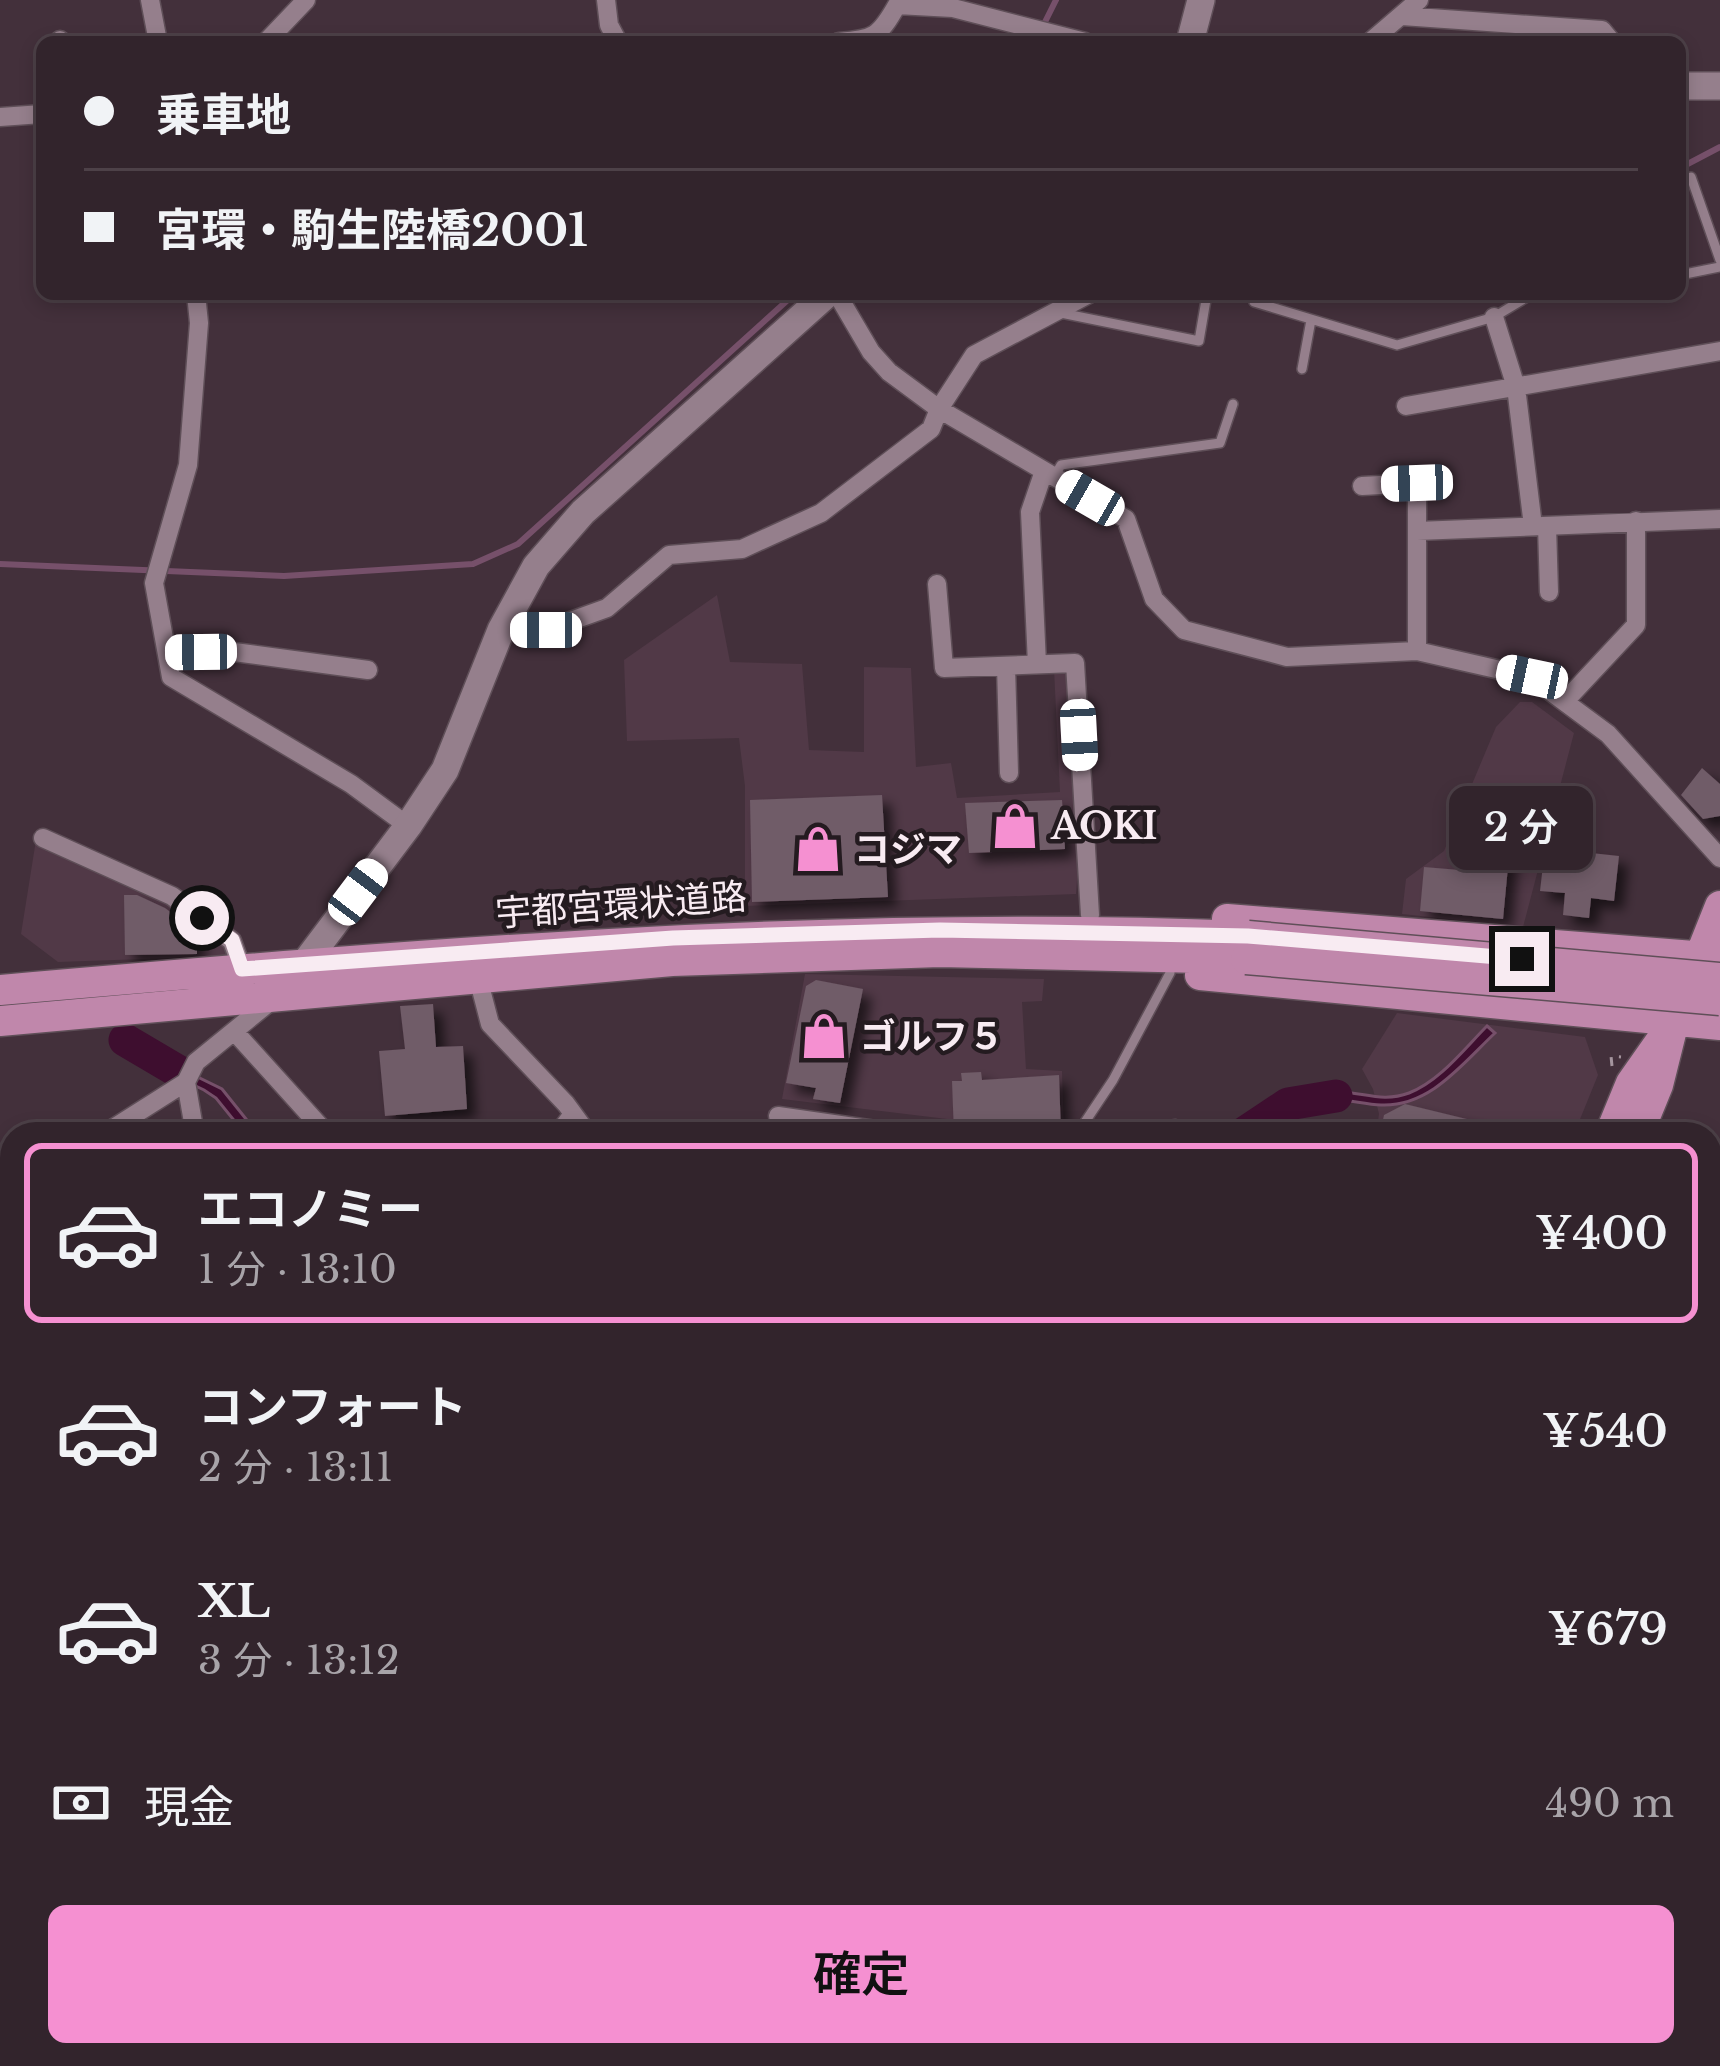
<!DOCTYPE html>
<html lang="ja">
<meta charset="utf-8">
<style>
body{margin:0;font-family:"Libre Baskerville","Noto Sans JP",serif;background:#3a2c34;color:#f1f3f6;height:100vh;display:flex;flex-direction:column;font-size:45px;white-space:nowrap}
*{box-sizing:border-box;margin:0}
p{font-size:39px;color:#a8a4a9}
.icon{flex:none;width:66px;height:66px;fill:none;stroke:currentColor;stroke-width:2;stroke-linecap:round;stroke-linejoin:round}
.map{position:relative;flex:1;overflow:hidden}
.side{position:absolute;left:0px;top:1122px;width:1722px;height:945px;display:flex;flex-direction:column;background:#32242c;border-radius:36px 36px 0 0;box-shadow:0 6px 18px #0003,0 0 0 3px #4d4148}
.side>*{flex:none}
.guide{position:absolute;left:36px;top:36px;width:1650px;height:264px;border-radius:18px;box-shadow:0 6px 18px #0003,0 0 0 3px #4d4148;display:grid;align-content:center;height:264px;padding:0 48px;background:#32242c}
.end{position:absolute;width:54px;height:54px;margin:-27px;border:15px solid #f8ebf2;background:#111;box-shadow:0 0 0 6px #111}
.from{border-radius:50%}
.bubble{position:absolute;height:84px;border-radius:18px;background:#32242c;box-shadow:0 6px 18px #0003,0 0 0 3px #4d4148;font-size:39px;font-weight:600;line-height:84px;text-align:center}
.car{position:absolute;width:36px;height:72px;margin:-36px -18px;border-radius:15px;box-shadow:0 0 9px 3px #0007;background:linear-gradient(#fff 24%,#345 0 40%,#fff 0 76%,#345 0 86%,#fff 0)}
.guide b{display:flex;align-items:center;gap:42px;height:114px;font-size:45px}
.guide b+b{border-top:3px solid #4d4148}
.guide i{width:30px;height:30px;background:#f1f3f6}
ul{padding:21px 0 0;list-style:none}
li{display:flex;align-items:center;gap:36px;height:180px;margin:0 24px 18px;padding:0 24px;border:6px solid transparent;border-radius:18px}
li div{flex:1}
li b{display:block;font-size:45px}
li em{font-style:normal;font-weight:600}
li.on{border-color:#f590d1}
li>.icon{width:108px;height:108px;stroke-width:1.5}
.pay{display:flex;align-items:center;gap:30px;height:132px;padding:0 48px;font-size:45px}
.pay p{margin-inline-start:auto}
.primary-button{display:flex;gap:24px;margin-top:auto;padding:24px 48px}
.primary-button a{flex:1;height:138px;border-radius:18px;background:#f590d1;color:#111;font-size:48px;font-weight:600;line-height:138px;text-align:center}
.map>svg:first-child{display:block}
.built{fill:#513947}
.water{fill:#3e0e2f;stroke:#76506a;stroke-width:3}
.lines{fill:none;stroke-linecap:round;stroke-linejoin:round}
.stream{stroke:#76506a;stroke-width:6}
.river{stroke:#3e0e2f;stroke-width:33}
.building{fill:#6f5b67;filter:url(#shadow)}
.lane-casing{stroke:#5f4f58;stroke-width:12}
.street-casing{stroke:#5f4f58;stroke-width:21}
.secondary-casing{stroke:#5f4f58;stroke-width:30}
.primary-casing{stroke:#5f4f58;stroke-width:33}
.path{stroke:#a5959e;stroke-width:3;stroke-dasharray:9 9;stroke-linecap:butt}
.lane{stroke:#957f8c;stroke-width:9}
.street{stroke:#957f8c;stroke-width:18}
.secondary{stroke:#957f8c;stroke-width:27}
.primary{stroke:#c087ab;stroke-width:30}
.primary-bridge-casing{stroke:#5f4f58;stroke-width:33;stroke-linecap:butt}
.primary-bridge{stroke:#c087ab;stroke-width:30}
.route{stroke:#f8ebf2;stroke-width:15}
.labels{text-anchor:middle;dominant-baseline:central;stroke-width:9;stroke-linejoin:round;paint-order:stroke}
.poi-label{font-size:36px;font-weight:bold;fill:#f8ebf2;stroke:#241b20;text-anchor:start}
.street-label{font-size:36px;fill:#f8ebf2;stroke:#241b20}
</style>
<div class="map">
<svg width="1720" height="2066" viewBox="0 0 1720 2066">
<defs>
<filter id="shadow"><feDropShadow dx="9" dy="9" stdDeviation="6" flood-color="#0009"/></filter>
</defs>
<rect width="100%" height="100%" fill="#43303b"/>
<path class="built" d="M717 595 730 662 802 664 809 750 864 752V667L911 668 916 767 951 763 957 798 1060 792 1054 669 1069 668 1079 852 1076 894 745 906V786L739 738 627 741 624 660Z
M1520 702H1532L1574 733 1523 927 1402 914 1406 879 1444 851 1496 727Z
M36 840 170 900 229 943 228 956 58 962 21 934Z
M805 974 1044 979 1042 1001 1022 1002 1026 1069 1062 1071 1064 1134H949L947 1119 782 1099Z
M1397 1013 1585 1037 1598 1075 1574 1134H1376L1379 1114 1373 1089 1362 1069Z"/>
<path class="water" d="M1487 1026 1495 1033C1462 1064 1430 1107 1381 1105 1359 1104 1338 1096 1316 1101 1289 1107 1270 1134 1241 1134 1271 1113 1306 1088 1344 1092 1367 1094 1385 1102 1409 1093 1440 1081 1464 1049 1487 1026Z
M122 1040 222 1089 258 1134H245L216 1098 204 1090 118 1049Z"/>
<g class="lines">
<path class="stream" d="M1035 42 1056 0
M1680 168 1720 147
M0 564 284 576 473 564 518 544 790 298"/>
<path class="river" d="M125 1040 181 1073
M1243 1134 1288 1104 1336 1096"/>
</g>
<path class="building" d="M1702 768 1720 784V816L1703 819 1681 795Z
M882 795 888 897 752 902 750 800Z
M1062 800 1065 849 969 853 965 803Z
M1467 800 1514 804 1503 919 1420 911 1424 867 1460 870Z
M1545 848 1619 856 1614 901 1591 898 1589 918 1563 915 1565 893 1540 891Z
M124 895H137L165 908 197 932V954L125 955Z
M816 980 863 989 840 1103 813 1099 816 1088 786 1083 806 986Z
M433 1004 436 1047 463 1046 467 1109 385 1116 379 1051 405 1049 400 1006Z
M981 1072 982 1080 1059 1075 1061 1134H954L952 1081H962L961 1073Z
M1405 1104 1479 1122 1476 1134H1380L1384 1115Z"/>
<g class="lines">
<defs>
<path id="lane" d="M1680 182 1691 177 1720 260
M1680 275 1720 267
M1254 302 1397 345 1494 317 1532 294
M1061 313 1199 341 1207 294
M1302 369 1311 320
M1054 477 1061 465 1220 443 1233 404
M1077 1134 1113 1080 1170 973
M176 2057 273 2066"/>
<path id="street" d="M150 0 158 42
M606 0 609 25 618 42
M1402 16 1602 30 1612 42
M60 40V42
M266 42 306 0
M839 42C874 39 879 37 897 5L953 8 1085 42
M1370 42 1419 0
M0 117 42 114
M196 294 199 323 188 465 154 583 171 677 351 784 408 826
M837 294 871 352 889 372 939 409 1126 519 1154 599 1184 630 1287 657 1417 651 1531 677 1608 734 1720 858
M1494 317 1516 387 1533 526
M1406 406 1720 351
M1362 486 1417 483V651
M1547 526 1549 592
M1417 531 1720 519
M937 584 944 668 1075 663 1090 915
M501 630H546L607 608 669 555 742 549 821 513 931 429 939 409 974 355 1089 294
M167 652H234L368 670
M1037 664 1030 512 1044 471
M1006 666 1009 773
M1565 701 1636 625V521
M43 838 172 896 232 941 242 969
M478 978 490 1024 566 1104 588 1134
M234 1031 327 1134
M186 1082 195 1134
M778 1116 903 1134
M104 1134 186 1082 196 1062 272 1000
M558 1134 573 1114
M1169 1134 1175 1129
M1710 1271 1720 1274
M0 1370 12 1371
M0 1414 12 1386
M1710 1485 1720 1486
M0 1544 12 1546
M1710 1596 1720 1600
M0 1612 12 1613
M1710 1772 1717 1750
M0 1962 12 1964
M1710 2001 1720 2004
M718 2055 725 2066
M917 2055 932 2066
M1461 2055 1494 2066
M172 2066 175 2055"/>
<path id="secondary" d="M1190 42 1201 0
M1680 86H1720
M295 976 408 826 445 770 501 630 536 566 583 512 827 294
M1284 2066 1288 2055"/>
<path id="primary" d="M1227 919 1720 958
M1200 975 1720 1025
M0 990C415 954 831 919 1248 936
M0 1021 672 961 940 952 1246 959
M1610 1134 1631 1083 1664 1036
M1638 1134 1658 1085 1674 1021 1720 906
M854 2066 864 2055
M892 2066 903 2055"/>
</defs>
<use href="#lane" class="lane-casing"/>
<use href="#street" class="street-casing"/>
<use href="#secondary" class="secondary-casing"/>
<use href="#primary" class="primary-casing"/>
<path class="path" d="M1612 1066 1611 1056 1621 1057"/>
<use href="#lane" class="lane"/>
<use href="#street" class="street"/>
<use href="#secondary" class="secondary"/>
<use href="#primary" class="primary"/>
<defs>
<path id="primary-bridge" d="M1248 936 1720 978
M1246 959 1720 1000"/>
</defs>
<use href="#primary-bridge" class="primary-bridge-casing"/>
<use href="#primary-bridge" class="primary-bridge"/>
</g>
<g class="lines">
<path class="route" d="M202 918 232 940 242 969 673 938 940 930 1248 936 1522 959"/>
</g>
<defs>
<symbol id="shop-bare" viewBox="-9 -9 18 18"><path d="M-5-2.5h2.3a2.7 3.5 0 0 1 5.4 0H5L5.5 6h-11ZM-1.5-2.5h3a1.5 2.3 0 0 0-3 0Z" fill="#f590d1" stroke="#241b20" stroke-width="2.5" paint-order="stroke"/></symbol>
</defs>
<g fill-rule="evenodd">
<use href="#shop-bare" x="982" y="793" width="66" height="66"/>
<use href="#shop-bare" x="785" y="816" width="66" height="66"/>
<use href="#shop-bare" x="791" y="1003" width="66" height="66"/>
</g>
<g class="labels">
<g class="poi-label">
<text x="1051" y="826">AOKI</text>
<text x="854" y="849">コジマ</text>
<text x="860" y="1036">ゴルフ５</text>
</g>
<g class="street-label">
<text transform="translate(621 905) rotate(-4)">宇都宮環状道路</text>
</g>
</g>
</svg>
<i class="end from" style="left:202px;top:918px"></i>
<i class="end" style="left:1522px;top:959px"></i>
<div class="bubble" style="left:1449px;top:786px;width:144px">2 分</div>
<i class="car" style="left:1417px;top:483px;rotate:268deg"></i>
<i class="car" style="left:1090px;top:498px;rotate:300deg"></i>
<i class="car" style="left:546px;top:630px;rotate:270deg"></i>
<i class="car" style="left:201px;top:652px;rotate:269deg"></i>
<i class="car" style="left:1532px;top:677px;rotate:282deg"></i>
<i class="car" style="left:1079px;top:735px;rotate:177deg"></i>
<i class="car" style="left:358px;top:892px;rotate:37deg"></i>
<div class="guide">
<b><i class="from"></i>乗車地</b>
<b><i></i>宮環・駒生陸橋2001</b>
</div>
<section class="side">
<ul>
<li class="on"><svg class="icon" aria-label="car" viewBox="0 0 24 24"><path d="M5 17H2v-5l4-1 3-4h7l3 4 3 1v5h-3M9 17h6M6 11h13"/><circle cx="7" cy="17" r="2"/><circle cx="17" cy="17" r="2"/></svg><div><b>エコノミー</b><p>1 分 · 13:10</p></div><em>¥400</em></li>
<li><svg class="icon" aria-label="car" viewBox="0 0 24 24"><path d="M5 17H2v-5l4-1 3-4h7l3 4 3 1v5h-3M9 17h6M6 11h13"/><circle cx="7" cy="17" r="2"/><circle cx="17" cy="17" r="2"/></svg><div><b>コンフォート</b><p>2 分 · 13:11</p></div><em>¥540</em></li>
<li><svg class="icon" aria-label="car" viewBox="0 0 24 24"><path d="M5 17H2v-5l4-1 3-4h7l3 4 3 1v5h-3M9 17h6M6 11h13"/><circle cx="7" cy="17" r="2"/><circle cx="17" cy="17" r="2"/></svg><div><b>XL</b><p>3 分 · 13:12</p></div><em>¥679</em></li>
</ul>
<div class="pay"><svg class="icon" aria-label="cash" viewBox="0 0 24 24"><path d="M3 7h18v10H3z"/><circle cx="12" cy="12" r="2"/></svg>現金<p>490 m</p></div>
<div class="primary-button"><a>確定</a></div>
</section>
</div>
